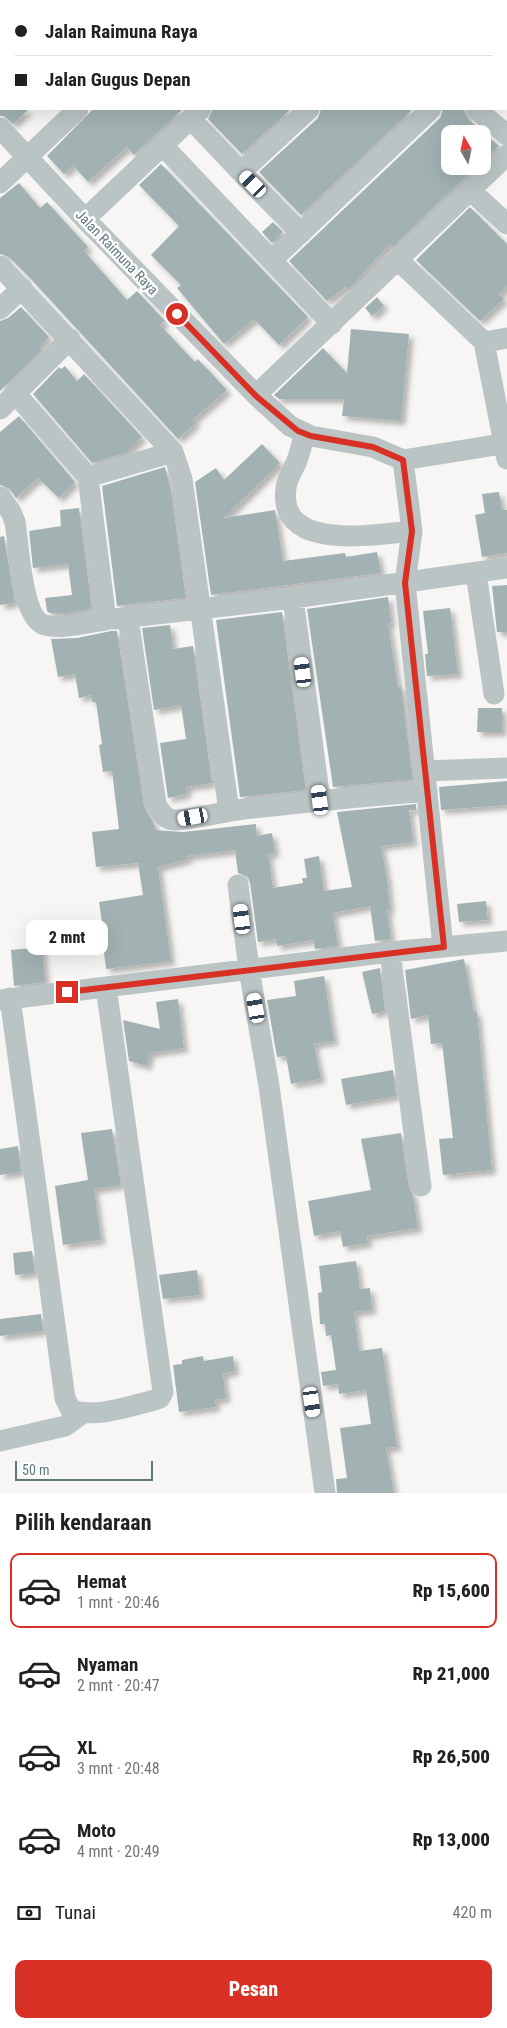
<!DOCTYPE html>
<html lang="id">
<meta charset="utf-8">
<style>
body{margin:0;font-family:"Roboto Condensed",sans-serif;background:#f6f6f6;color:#202124;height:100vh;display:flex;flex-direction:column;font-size:19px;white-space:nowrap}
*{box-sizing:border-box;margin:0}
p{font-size:16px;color:#757577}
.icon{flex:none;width:28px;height:28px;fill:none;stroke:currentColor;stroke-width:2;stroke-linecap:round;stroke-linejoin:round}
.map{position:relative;height:1493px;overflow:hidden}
.drawer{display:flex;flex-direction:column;background:#fff;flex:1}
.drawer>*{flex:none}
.top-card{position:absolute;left:0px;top:0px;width:508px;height:110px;box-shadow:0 5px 20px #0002;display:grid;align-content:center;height:110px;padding:0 15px;background:#fff}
.needle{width:32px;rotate:351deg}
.controls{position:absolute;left:441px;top:125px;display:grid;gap:10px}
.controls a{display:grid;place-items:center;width:50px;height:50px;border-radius:10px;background:#fff;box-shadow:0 5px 20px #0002;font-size:25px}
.scale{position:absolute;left:15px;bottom:12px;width:138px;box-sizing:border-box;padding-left:5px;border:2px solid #5e787a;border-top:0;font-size:14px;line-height:18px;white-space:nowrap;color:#5e787a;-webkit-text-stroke:4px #fff;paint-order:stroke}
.end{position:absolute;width:22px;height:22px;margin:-11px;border:6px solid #d93025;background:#fff;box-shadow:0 0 0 2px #fff}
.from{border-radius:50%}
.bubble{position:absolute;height:35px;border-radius:10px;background:#fff;box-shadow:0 5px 20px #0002;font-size:16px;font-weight:800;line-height:35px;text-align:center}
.car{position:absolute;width:15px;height:30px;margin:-15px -8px;border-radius:6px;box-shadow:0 0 4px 1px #0007;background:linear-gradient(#fff 24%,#345 0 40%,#fff 0 76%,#345 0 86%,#fff 0)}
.top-card b{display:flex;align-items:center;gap:18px;height:48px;font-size:19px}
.top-card b+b{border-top:1px solid #e0e0e0}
.top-card i{width:12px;height:12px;background:#202124}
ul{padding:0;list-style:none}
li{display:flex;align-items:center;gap:15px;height:75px;margin:0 10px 8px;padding:0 5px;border:2px solid transparent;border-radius:10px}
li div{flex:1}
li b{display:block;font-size:19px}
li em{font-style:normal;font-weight:800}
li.active{border-color:#d93025}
li>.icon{width:45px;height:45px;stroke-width:1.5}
h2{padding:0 15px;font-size:22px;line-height:60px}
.pay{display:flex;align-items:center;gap:12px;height:55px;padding:0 15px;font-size:19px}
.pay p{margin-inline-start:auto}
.cta{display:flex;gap:10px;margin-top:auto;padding:10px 15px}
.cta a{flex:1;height:58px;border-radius:10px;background:#d93025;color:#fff;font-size:20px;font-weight:800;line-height:58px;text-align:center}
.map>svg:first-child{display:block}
.water{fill:#b5c7c6}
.building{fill:#a2b2b3;filter:url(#shadow)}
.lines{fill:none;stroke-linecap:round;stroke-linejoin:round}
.minor{stroke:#bbc4c5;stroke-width:21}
.route{stroke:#d93025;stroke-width:6}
.labels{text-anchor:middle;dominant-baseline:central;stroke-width:5;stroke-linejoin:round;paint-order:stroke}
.street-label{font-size:14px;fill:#5e787a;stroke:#fff}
</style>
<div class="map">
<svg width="507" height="1493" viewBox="0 0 507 1493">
<defs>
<filter id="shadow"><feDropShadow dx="4.5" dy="4.5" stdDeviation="2.5" flood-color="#0004"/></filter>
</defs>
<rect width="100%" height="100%" fill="#f7f6f4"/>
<path class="water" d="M382 0H507V44L506 1Z"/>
<path class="building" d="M0 109H29L13 124 4 116H0Z
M93 109H183L134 155 127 147 88 182 73 165 64 174 47 156Z
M213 109H291L242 154 208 119Z
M321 109H413L301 215 259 172 318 118Z
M443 109H464L468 119 499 146 482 161V134H450V166H477L393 247 390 244 348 290 346 287 327 301 289 261 440 118Z
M161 164 308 317 279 345 254 319 224 344 177 288 181 285 151 255 179 226 139 185Z
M19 183 40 208 47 202 88 247 84 251 127 300 137 291 165 321 160 325 195 362 198 359 227 390 193 420 196 423 178 439 31 279 9 257 0 254V198Z
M470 207 507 244V286L499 294 504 299 480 321 416 260Z
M273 222 283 232 272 243 262 232Z
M377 297 384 306 372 316 365 308Z
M21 307 49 337 39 347 42 350 0 391V321L8 318Z
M351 329 409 334 401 421 342 416 344 399H279L274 395 323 348 347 373Z
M65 366 77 381 84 374 142 437 126 453 92 463 33 394 59 367 61 369Z
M19 416 75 482 59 498 38 478 16 498 10 489 0 485V432Z
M262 444 280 463 224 518 275 510 283 561 345 553 346 557 377 552 381 573 211 595 195 482 216 468 224 480Z
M165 467 171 490 186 598 117 606 102 486Z
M499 492 502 510H507V553L482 557 475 515 485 513 482 494Z
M79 508 92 609 66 614 50 613 47 611 45 598 72 595 68 564 33 568 29 531 61 526 60 510Z
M4 536 15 603 0 605V537Z
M507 585V632H497L492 586Z
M388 597 391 623 388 624 398 687 401 686 413 780 333 787 307 609Z
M450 608 458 674 427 676 425 654H428L423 611Z
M282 612 306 790 240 797 216 620Z
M170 625 173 649 193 646 212 783 186 787 187 794 168 798 160 743 186 739 181 705 154 710 142 628Z
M111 631H117L144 806 154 824 155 830 183 832 256 824 257 836 272 833 275 853 268 854 273 888 303 883 302 878H307L304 859 319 856 324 891 352 887 337 812 416 804V810H409L413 842 381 846 387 878 390 909H387L391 939 375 941 370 906 333 913 338 946 315 949 313 940 277 946 276 939 258 942 250 883 248 877 238 873 235 850 187 856 188 859 158 867 171 961 106 969 101 928H103L99 902 143 895 138 863 96 867 92 832 119 829 112 771 103 772 99 745 102 744 96 702H92L91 695 79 698 75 674 58 677 51 639 77 638Z
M478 708H502V732H477Z
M507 781V805L441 810 439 787Z
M486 901 488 920 459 922 457 904Z
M42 947 45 982 14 986 11 950Z
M464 959 474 1012H477L492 1170 443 1175 439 1139 453 1138 442 1043 431 1044 428 1015 411 1019 405 970Z
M380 968 385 1011 372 1014 362 972Z
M324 976 334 1041 314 1044 321 1079 291 1084 286 1056 277 1057 267 1000 296 996 294 981Z
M178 999 184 1048 150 1053 147 1066 129 1061 123 1020 160 1029 156 1002Z
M393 1070 396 1096 346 1105 341 1079Z
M112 1129 121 1185 94 1189 101 1240 63 1245 55 1186 88 1180 81 1133Z
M401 1133 409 1188 413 1195 418 1228 367 1236 368 1243 343 1247 340 1231 314 1236 308 1201 371 1190 361 1139Z
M18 1146 21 1172 0 1175V1149Z
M32 1251 35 1273 15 1275 13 1253Z
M356 1261 360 1289 370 1288 372 1310 354 1312 359 1351 382 1348 397 1447 386 1448 394 1493H337L336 1479 347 1478 340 1428 371 1424 366 1390 339 1394 338 1384 323 1386 321 1372 336 1370 331 1335 326 1336 325 1324H320L318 1293 322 1292 319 1266Z
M197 1270 200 1295 163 1299 159 1275Z
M41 1314 43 1331 0 1336V1319Z
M203 1356 204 1361 233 1356 235 1371 223 1374 226 1398 215 1400 216 1407 179 1412 173 1365 182 1364V1360Z"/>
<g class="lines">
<path class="minor" d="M20 0 21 1
M266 0 267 1
M66 1 67 0
M197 1 198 0
M476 109 507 135
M191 119 241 172 309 109
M0 128 85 219 256 395 290 426 311 436 373 447 403 460
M163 146 332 324
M241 172 301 233
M0 183 78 109
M471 191 507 224
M85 219 201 109
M272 260 431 109
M398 260 484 342 507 459
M0 266 173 452 182 479 229 811
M0 309 22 288
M484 342 507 338
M16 394 88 477
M256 395 507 155
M0 409 70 339
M305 433C302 443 300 453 296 463 292 471 287 479 286 488 277 553 376 534 412 531
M403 460 412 531 405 583 443 947
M403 460 507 443
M0 497 11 512 15 522C19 544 21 619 45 625 63 630 87 622 106 620L88 477 173 452
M476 573 494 694
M293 598 320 800
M128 618 156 804C160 812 165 820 175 820 194 820 223 811 244 809 305 802 366 796 427 791
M114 619 293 598 507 568
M425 771 507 768
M238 885 249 969 269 1086 325 1493
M390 952 421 1186
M10 998 65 1398 71 1410C94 1418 128 1407 151 1401L160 1398 163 1392 106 987
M0 1000 390 952 507 941
M0 1441 65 1426 83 1413"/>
</g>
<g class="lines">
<path class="route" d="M67 992 444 947 405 583 412 531 403 460 373 447 311 436 298 431 256 396 177 314"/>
</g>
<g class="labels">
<g class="street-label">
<text transform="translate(117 252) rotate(46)">Jalan Raimuna Raya</text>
</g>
</g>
</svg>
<div class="controls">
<a><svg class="needle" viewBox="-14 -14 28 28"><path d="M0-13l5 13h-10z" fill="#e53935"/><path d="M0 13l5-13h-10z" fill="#757577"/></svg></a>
</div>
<div class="scale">50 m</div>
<i class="end from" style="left:177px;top:314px"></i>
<i class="end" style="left:67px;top:992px"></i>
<div class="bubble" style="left:26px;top:920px;width:82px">2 mnt</div>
<i class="car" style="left:253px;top:184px;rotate:315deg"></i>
<i class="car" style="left:303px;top:672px;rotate:353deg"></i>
<i class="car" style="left:320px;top:800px;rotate:353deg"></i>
<i class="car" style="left:193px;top:817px;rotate:260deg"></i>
<i class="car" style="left:242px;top:919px;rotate:353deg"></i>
<i class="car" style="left:256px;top:1008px;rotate:350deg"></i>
<i class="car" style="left:312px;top:1402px;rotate:172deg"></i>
<div class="top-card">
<b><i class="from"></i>Jalan Raimuna Raya</b>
<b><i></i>Jalan Gugus Depan</b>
</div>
</div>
<section class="drawer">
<h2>Pilih kendaraan</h2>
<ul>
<li class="active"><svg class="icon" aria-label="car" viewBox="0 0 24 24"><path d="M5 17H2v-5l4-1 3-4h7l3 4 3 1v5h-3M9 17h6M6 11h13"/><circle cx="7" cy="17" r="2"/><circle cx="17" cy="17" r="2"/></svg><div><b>Hemat</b><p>1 mnt · 20:46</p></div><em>Rp 15,600</em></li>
<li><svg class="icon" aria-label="car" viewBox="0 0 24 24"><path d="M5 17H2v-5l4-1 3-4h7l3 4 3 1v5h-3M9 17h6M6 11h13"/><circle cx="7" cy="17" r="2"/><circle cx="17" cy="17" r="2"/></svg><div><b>Nyaman</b><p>2 mnt · 20:47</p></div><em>Rp 21,000</em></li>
<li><svg class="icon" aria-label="car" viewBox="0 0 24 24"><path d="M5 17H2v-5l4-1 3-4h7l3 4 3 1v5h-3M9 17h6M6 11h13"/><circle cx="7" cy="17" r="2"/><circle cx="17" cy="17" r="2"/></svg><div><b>XL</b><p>3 mnt · 20:48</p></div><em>Rp 26,500</em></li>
<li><svg class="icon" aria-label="car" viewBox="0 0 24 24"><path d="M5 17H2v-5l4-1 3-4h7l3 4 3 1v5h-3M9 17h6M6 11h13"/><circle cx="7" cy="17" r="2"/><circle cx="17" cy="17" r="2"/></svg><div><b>Moto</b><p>4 mnt · 20:49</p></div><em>Rp 13,000</em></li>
</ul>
<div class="pay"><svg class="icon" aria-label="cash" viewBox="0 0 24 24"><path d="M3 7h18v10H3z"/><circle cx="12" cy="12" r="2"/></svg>Tunai<p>420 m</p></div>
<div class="cta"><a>Pesan</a></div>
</section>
